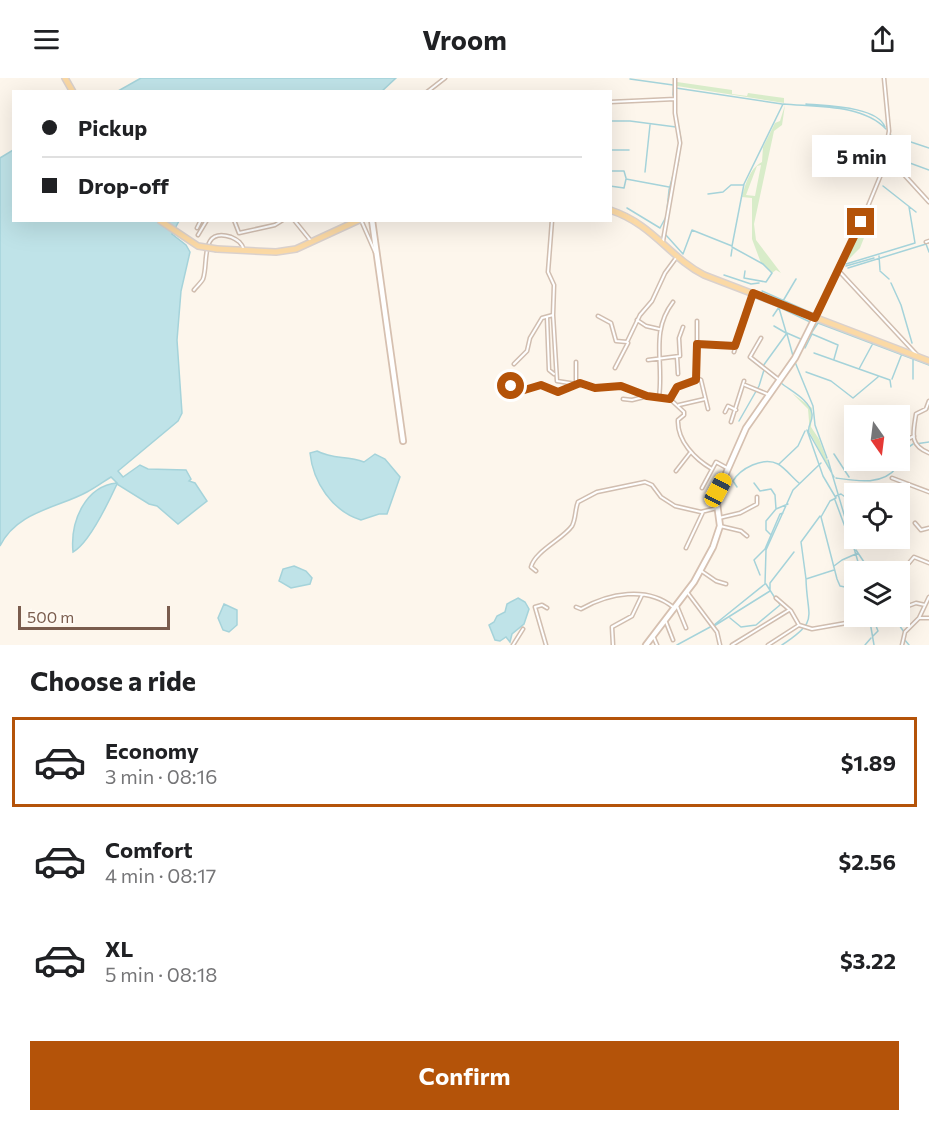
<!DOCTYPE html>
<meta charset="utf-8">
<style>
body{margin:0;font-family:Commissioner,sans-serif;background:#f2f2f2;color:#202124;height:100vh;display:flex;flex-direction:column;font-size:22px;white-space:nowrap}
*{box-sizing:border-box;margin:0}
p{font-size:20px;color:#757577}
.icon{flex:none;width:33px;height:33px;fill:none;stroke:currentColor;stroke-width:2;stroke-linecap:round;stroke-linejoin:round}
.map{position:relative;height:567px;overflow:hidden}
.side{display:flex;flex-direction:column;background:#fff;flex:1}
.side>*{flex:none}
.hud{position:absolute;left:12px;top:12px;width:600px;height:132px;border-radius:0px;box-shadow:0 6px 24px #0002;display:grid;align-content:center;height:132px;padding:0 30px;background:#fff}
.needle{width:39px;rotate:166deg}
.tools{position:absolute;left:844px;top:327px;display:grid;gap:12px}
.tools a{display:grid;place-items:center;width:66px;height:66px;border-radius:0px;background:#fff;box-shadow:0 6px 24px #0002;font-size:30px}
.scale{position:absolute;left:18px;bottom:15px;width:152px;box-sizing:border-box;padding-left:6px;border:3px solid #7a5c4d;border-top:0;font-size:16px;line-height:21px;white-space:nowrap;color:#7a5c4d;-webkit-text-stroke:4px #fffaf3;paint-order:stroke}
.end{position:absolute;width:27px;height:27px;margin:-14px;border:8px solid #b45309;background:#fff;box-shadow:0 0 0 3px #fff}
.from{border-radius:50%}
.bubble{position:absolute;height:42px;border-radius:0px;background:#fff;box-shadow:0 6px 24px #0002;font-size:20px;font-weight:700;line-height:42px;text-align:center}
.car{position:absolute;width:18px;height:36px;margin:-18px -9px;border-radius:8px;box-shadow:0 0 4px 2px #0007;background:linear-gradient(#f5c518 24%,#345 0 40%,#f5c518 0 76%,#345 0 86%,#f5c518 0)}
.hud b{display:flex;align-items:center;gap:21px;height:57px;font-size:22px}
.hud b+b{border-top:2px solid #e0e0e0}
.hud i{width:15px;height:15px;background:#202124}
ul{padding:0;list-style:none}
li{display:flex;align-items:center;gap:18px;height:90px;margin:0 12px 9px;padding:0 18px;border:3px solid transparent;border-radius:0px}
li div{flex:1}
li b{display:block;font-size:22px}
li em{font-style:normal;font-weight:700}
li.active{border-color:#b45309}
li>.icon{width:54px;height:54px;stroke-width:1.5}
h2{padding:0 30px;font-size:27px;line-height:72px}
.cta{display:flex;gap:12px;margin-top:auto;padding:12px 30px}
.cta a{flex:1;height:69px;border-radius:0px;background:#b45309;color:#fff;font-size:24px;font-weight:700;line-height:69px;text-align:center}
header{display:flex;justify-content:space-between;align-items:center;height:78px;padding:0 30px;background:#fff;font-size:27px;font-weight:700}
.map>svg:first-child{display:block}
.green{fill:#d8ecc9;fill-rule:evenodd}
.water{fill:#bfe3e8;stroke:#a5d3da;stroke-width:1.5}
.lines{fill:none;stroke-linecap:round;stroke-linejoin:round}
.stream{stroke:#a5d3da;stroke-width:1.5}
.street-casing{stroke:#d1beb0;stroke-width:5}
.secondary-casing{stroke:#d6c0b0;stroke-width:8}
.primary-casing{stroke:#dad1cd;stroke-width:8}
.street{stroke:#fff;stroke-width:2}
.secondary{stroke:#fff;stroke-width:4.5}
.primary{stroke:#fbd9a5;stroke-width:5}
.primary-bridge-casing{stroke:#dad1cd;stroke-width:8;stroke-linecap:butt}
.primary-bridge{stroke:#fbd9a5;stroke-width:5}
.route{stroke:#b45309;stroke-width:8}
</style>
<header><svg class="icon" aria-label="menu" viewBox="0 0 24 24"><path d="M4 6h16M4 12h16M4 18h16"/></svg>Vroom<svg class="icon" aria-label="share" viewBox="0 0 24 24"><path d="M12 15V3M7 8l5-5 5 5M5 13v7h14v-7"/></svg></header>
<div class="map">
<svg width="929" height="567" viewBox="0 0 929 567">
<rect width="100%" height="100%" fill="#fdf6ec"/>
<path class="green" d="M677 4 732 12V16L747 18 748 15 784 20V25L677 8Z
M785 27 782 47 774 53 754 146 756 162 781 195 776 192 772 195 761 185 752 161V120L742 119C745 107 750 90 762 84L763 69 775 45 780 43ZM761 87 755 118 746 117 757 88Z
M869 134 873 137 860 170 843 187Z
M792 315 812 330 811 349 819 361 833 398 810 355 808 331Z"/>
<path class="water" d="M141 0H396L381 14 118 13Z
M13 72 14 142 179 143 172 156 186 167 190 174 181 213 177 262 182 335 178 343 118 393 123 399 140 387 148 391 186 392 191 401 189 403 195 405 207 423 178 446 157 428 149 426 117 406C110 421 90 465 73 474 70 442 86 408 117 405L111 399C103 404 95 410 87 414 58 430 17 433 0 468V80Z
M317 373C334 382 346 377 364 384L375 376 385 381 400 399 387 436H379L361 442C332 433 313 404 310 375Z
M294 488 306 493 312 500 310 506 291 510 279 503 283 491Z
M518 520 525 524 529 531 524 546 512 556 510 564 506 559 500 563 495 562 489 547 494 544 497 538 505 534 507 526Z
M224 526 237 532V547L229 554 223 552 218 540Z"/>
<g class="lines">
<path class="stream" d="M630 1 673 7
M676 10 782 26
M673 17 674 0
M806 26C825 28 877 28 885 49
M677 40 681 62
M610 43H630L676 49
M929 70 890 57 888 77 929 92
M610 72H629
M678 87 680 70
M610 93H624L626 100
M645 94 650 47
M610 108 624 110 626 101 669 109
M883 108 916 134
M708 116 723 114 731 107H743
M627 130 660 150 667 137
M667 132 669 112 675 90
M665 156 683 176 692 152 732 168 744 106 783 26C816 29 862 26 886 51
M732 169 763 186 772 195 766 204 744 200 745 193
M731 178 732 171
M879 178 880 192
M846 186 915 165 909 129
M846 188 874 180
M848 190 926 166 929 174
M880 193 889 201
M724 197 751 206 759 205
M891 205 901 227 912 265
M762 213 814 236
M783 223 796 201
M779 230 786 254
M773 238 779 229 810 244
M774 248 786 255
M787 256 793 278
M810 257 818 245 929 287
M805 270 812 256 838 267 834 281
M814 275 890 302 891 309
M750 281 776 301
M795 284 813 328 815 347 827 380
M763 288 787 255 803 262
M859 291 872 267
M806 294 831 303 853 320 878 299
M892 301 901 278
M913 301V282
M781 305C791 313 810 322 812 336 813 344 807 347 809 355L834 399
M929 328V331
M739 343 759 308 764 292
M807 352 823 398 836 420 830 423 821 439 837 501 840 508 855 511
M915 366 929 364
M834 376 849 399
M828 382 861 494
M779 386 798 368 805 353
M836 400C856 403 883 408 897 389 903 380 904 371 913 366
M754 405 760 413 771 411 775 417 776 431 766 443V452L770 456
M737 409 733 403C740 391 763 378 778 386 785 390 792 399 799 405
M900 416 904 407
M836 418 841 416 855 426
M835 422 851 465
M776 431 788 426
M883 461V460
M856 472 864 484
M834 488 842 482 858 475
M760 497 754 482 765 471 780 436 783 435
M806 501 801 464 820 438
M766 506 775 520
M869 538 874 567
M872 538 878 553 873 558
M886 539 897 544 904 554
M730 540 741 549 756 547 780 527 778 523
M714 547 765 506 766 472 793 412 821 385
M714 548 770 513V505L794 474
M904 561 909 567
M677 567 712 548
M782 567C820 542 807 541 806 501L834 492
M865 567 871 560"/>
<defs>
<path id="street" d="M427 14 445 0
M610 24 675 21
M885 82 897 89 929 124
M234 142 239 155 275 147 283 142
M294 142 311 163
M361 142 375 174
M197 150 201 142
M198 157 207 142
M663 163 680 65 675 35V0
M926 164 929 163
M838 192 918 278
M194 212C196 209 201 205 203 201 209 185 199 149 231 159 238 162 242 165 244 172
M553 237 557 303 576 306V284
M598 238 611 245 616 263 627 264 640 237 652 223 665 195 676 180
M547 239 549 292 554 296
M816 239 842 181 854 162 882 94 889 53 884 0
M637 242 646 248 659 251
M697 243V266
M761 260 750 279 778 301
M734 274 752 218
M677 279 678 296
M648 282 680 278 679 260 683 249
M514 286 527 273 530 260 542 240 553 237 554 207 548 194 552 142
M615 290 628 265
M697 300 701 302 708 331
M509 307 521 313 541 307 558 313 580 305 595 310 621 308 647 318 670 321 684 334V337L678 342C677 363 695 381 712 391
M745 307 767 316
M659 319C664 284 650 254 673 224
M671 320 677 309 696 302 697 266 735 268
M623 321 632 322 644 319
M929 323 926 331 916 336C913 356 909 367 929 375
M679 327 705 321
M725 334 728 328 736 332
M731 344 744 303
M900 365 914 358
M877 389 882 382
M676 393 690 375
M892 400 929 414
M702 410 716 384 727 390
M719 440 740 435 757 426V419
M915 445 921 452 929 450
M720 448 741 453 747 458
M686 470 703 434
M909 485 914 479 929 485
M700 492 716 503 726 506
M536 493 531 489C535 473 563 461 572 448 576 441 575 431 578 424L597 414 645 404 652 407 661 419 675 428 701 434 717 430
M900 508 908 526
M687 514 717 554 720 567
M677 528 686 550
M576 529 581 531C609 515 647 508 673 529
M900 531 916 525 925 527
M919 540H929
M666 544 673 562
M799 547 812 551 886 538
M654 560 657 567
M513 567 523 551
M546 567 535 529 542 527 547 530
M613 567 612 549 632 538 642 517
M732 567 789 532
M768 567 799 547 791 533 776 520
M902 567 905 554 919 540 929 519"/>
<path id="secondary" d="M372 142 403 363
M646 567 694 504 713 469 720 448 716 418 746 350 795 280 815 240"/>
<path id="primary" d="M65 0 73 14
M610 132C653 146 669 179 704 197L929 283
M217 171 276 174 296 171 359 142"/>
</defs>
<use href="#street" class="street-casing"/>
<use href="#secondary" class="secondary-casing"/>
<use href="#primary" class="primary-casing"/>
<use href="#street" class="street"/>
<use href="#secondary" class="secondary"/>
<use href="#primary" class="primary"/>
<defs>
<path id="primary-bridge" d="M159 142 198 168 217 171"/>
</defs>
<use href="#primary-bridge" class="primary-bridge-casing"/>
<use href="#primary-bridge" class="primary-bridge"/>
</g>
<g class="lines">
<path class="route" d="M511 308 521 313 541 307 558 314 580 305 595 310 621 308 647 318 670 321 677 309 696 302 697 266 735 268 753 215 815 240 861 144"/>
</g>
</svg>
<div class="tools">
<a><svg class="needle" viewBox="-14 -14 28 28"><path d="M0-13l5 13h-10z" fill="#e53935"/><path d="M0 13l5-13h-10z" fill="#757577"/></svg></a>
<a><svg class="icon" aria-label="locate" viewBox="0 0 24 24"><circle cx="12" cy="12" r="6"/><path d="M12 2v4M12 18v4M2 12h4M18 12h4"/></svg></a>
<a><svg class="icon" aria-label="layers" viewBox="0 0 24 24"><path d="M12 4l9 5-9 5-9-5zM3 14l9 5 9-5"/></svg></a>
</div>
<div class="scale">500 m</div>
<i class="end from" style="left:511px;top:308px"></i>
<i class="end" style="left:861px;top:144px"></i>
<div class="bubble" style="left:812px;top:57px;width:99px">5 min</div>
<i class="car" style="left:718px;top:412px;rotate:28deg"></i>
<div class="hud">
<b><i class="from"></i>Pickup</b>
<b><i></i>Drop-off</b>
</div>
</div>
<section class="side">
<h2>Choose a ride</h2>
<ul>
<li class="active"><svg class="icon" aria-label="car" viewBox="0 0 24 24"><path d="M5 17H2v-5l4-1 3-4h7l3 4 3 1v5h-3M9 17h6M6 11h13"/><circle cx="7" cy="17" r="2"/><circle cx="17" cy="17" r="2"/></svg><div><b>Economy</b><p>3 min · 08:16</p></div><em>$1.89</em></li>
<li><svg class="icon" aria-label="car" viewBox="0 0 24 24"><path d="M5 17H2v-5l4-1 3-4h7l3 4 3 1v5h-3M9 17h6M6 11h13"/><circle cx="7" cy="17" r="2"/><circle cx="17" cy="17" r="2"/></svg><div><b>Comfort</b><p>4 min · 08:17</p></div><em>$2.56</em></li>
<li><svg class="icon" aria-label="car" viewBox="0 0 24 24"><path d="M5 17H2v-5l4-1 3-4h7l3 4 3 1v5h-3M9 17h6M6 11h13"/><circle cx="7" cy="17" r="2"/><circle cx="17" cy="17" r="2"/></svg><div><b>XL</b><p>5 min · 08:18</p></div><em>$3.22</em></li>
</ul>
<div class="cta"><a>Confirm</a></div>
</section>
